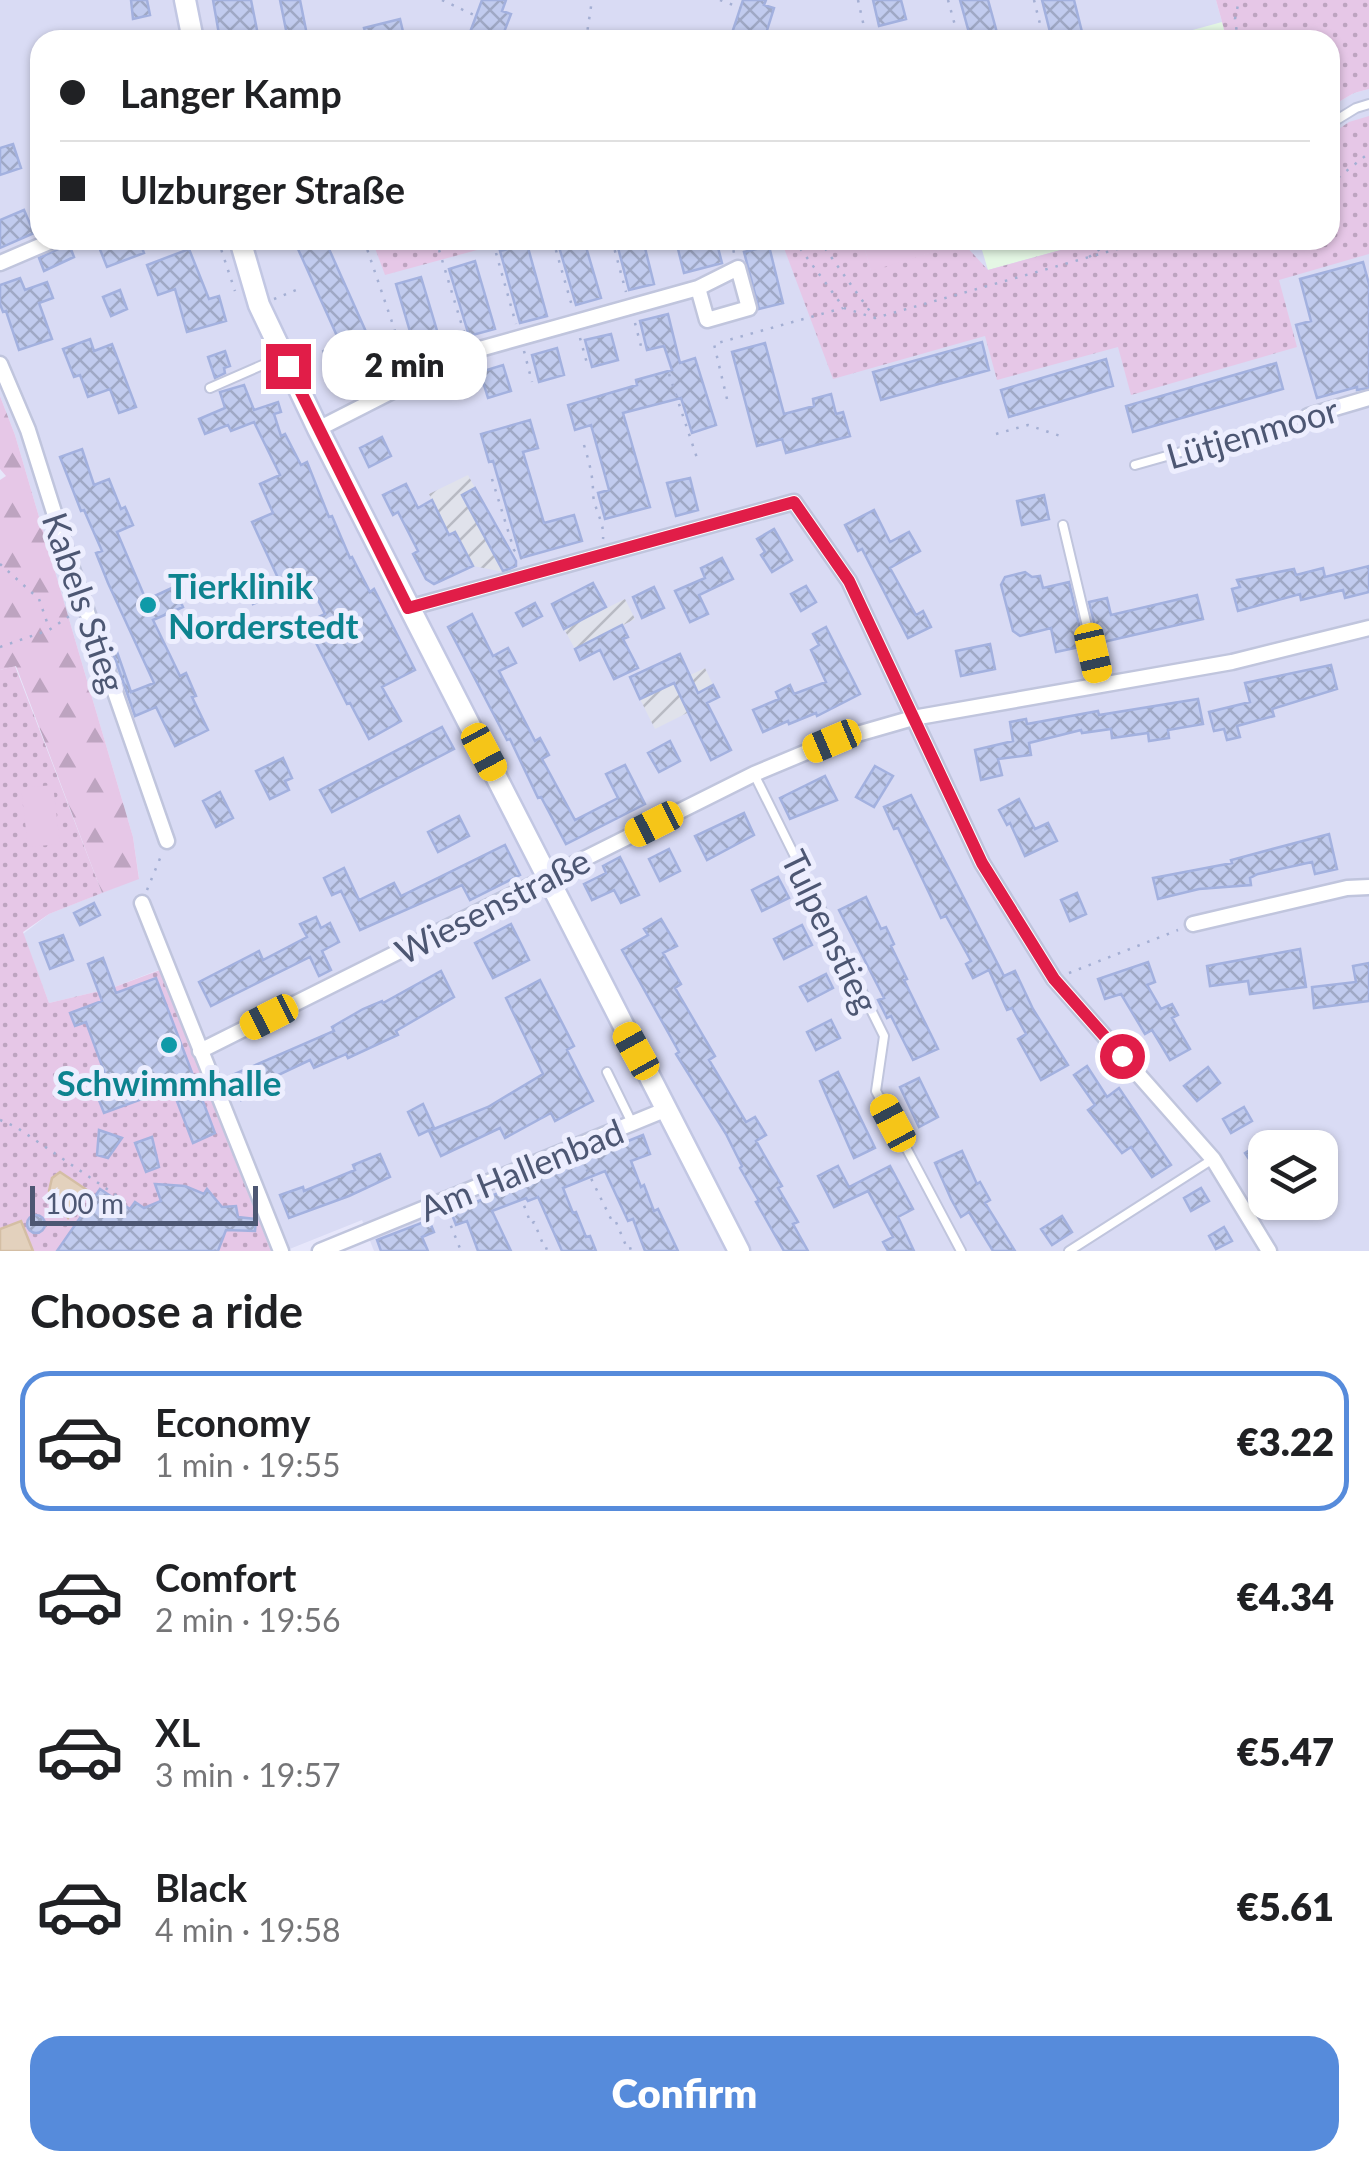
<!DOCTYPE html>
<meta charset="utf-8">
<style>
body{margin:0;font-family:Lato,sans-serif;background:#f2f2f2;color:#202124;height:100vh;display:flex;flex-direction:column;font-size:38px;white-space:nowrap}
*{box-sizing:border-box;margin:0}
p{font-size:32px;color:#757577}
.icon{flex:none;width:55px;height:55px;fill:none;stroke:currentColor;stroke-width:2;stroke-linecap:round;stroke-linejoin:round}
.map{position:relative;height:1251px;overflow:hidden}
.sheet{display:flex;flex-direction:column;background:#fff;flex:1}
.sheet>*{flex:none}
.top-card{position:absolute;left:30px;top:30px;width:1310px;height:220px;border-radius:30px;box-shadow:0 2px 8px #0004;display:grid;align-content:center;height:220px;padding:0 30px;background:#fff}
.tools{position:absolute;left:1248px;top:1130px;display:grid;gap:20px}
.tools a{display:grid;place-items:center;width:90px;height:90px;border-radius:20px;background:#fff;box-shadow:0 2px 8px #0004;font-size:50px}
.scale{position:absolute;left:30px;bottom:25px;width:228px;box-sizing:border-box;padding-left:10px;border:5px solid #4d5773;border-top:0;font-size:28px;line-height:35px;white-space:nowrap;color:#4d5773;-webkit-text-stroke:8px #edeefe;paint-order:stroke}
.end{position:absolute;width:45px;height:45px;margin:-22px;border:12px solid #e11d48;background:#fff;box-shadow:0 0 0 5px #fff}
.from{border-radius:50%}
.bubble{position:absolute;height:70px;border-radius:30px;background:#fff;box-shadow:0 2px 8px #0004;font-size:32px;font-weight:800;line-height:70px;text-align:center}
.car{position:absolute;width:30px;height:60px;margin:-30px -15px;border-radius:12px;box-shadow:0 0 8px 2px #0007;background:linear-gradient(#f5c518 24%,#345 0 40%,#f5c518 0 76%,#345 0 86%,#f5c518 0)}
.top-card b{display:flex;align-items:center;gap:35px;height:95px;font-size:38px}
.top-card b+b{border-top:2px solid #e0e0e0}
.top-card i{width:25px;height:25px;background:#202124}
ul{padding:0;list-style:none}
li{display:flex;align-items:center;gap:30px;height:140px;margin:0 20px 15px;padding:0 10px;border:5px solid transparent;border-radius:30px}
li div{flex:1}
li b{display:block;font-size:38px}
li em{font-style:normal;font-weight:800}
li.active{border-color:#568bdb}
li>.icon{width:90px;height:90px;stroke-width:1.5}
h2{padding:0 30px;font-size:45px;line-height:120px}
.cta{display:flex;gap:20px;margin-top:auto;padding:20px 30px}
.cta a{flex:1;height:115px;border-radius:30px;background:#568bdb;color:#fff;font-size:40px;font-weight:800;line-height:115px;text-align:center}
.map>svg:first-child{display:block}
.residential{fill:#d9dbf4;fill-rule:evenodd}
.industrial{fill:url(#industrial-furrows)}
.education{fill:#e4f7e4}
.green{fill:url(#green-dots)}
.forest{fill:url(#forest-firs)}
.pitch{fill:#e6c7e7}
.water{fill:#e3d1bd;stroke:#d4bea4;stroke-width:2.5}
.building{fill:url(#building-cross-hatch);stroke:#a3b1df;stroke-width:2.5}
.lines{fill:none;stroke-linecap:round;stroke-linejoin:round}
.service-casing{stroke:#c0c5dd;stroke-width:12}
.minor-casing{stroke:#c0c5dd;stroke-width:19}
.secondary-casing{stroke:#c2c7e3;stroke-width:25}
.path{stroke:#a4afd3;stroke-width:2.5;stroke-dasharray:2.5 8;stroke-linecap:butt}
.service{stroke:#fff;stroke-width:8}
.minor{stroke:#fff;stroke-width:14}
.secondary{stroke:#fff;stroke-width:20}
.route{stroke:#e11d48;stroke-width:12}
.culture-dot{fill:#0f9aa8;stroke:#edeefe;stroke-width:4}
.labels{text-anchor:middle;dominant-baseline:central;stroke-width:10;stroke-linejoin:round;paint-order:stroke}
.street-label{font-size:35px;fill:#4d5773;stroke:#edeefe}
.culture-label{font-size:35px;font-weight:bold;fill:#0d838f;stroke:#edeefe;text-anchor:start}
</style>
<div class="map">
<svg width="1369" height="1251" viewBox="0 0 1369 1251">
<defs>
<pattern id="industrial-furrows" width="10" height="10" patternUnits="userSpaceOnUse" patternTransform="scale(2.5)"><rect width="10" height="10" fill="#e0e2eb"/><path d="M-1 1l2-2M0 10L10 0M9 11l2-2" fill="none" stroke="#b8bac3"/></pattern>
<pattern id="green-dots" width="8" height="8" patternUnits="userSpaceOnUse" patternTransform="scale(2.5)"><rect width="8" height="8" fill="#e6c7e7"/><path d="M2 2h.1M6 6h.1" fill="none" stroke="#bda4c0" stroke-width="1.8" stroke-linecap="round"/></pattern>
<pattern id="forest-firs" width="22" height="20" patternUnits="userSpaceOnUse" patternTransform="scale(2.5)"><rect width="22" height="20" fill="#e6c7e7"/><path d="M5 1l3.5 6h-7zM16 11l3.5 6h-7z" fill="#bda4c0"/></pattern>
<pattern id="building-cross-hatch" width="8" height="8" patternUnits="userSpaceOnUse" patternTransform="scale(2.5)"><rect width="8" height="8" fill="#c1cbee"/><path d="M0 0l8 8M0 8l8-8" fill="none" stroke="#9fa8c5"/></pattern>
</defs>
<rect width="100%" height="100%" fill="#e7e7fb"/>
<path class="residential" d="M0 0H1216L1227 40H40V240H1330V107L1354 93 1369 89V1251H374L362 1220 287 1250 171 965 112 988 49 1003 23 934 49 914 139 878 133 837 15 435 0 396ZM1265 1148H1320V1202H1265Z"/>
<path class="industrial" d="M468 475 475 488 462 496 504 572 473 566 455 532H447L429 494Z
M625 599 635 619 575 649 564 629Z
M705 668 713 685 683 700 689 712 655 729 640 699Z"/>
<path class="education" d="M1222 22 1227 40H1156Z
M979 240H1097L988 270Z"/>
<path class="green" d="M1216 0H1369V89L1354 93 1330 107V40H1227Z
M1369 116V254L1279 280 1297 347 1131 395 1118 347 997 380 985 336 833 379 781 240H862L871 270 963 243 988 270 1097 240H1330V135L1349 122Z
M372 240H514L385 275Z
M15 666 102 893 49 914 23 932 49 1003 112 988 160 970 271 1251H0V670Z"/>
<path class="forest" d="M0 396 15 435 133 837 139 879 102 893 16 666 0 670V480L6 476 0 469Z"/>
<path class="pitch" d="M862 240H962L963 243 871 271Z
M53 785 60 844 28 847 21 788Z"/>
<path class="water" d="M60 1172 87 1190 68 1218 56 1203 52 1205 49 1191 52 1178Z
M21 1221 33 1251H0V1229Z"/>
<path class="building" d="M131 0H147L150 15 133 19Z
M213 0H251L259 40H220Z
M280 0H300L308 40H288Z
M482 0H506L502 11 511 14 501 40H482L469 35Z
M743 0H766L764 5 774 8 764 40 733 30Z
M873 0H901L906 19 879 26Z
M960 0H988L999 40H971Z
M1042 0H1074L1084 40H1052Z
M400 19 405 40H367L364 28Z
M13 144 21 168 0 175V148Z
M24 210 34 233 0 248V220Z
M117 240H139L144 253 107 267 99 247Z
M294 240H325L388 381 363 394Z
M557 240H584L601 298 576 305Z
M616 240H643L654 284 629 290Z
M711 240H716L722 263 684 273 678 249Z
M69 244 74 257 44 271 39 258Z
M527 244 547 316 520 323 500 251Z
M769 246 783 303 759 309 744 252Z
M189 249 209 299 219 296 226 321 187 332 175 289 158 295 147 265Z
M475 261 495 329 469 336 449 269Z
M1363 262 1369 284V388L1357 390V387L1317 398 1296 325 1311 321 1300 279Z
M421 277 441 344 416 352 396 284Z
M20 278 25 290 47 282 53 298 39 303 52 339 19 350 6 311 3 312 0 304V285Z
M120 290 127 309 111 316 103 297Z
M668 314 680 363 695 358 716 425 692 433 681 398 623 413 650 507 605 519 598 493 609 490 591 425 575 430 568 405 637 385 636 380 672 370 664 346 647 350 640 321Z
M611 334 618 360 592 367 585 340Z
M90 339 94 351 112 344 136 407 119 413 110 389 88 397 80 375 74 377 63 349Z
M982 342 989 370 881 400 873 372Z
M765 343 784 414 814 406 813 399 831 394 836 414 843 412 850 436 786 453 782 439 757 446 732 352Z
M557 348 564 375 539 382 532 355Z
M225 351 230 366 224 368 225 373 215 378 208 357Z
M1106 359 1113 386 1009 417 1001 390Z
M1276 363 1283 389 1133 432 1126 406Z
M503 365 511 391 488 398 480 372Z
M244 385 254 410 278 402 281 412 274 414 281 436 285 434 301 465 307 462 329 517 332 516 350 558 352 557 370 592 374 589 415 670 382 687 401 721 369 739 350 703 347 704 306 623 325 614 308 580 253 604 248 590 278 578 252 522 273 513 260 484 280 475 254 422 231 431 228 425 205 434 199 419 225 408 220 392Z
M530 420 538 448 523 452 544 523 574 515 582 541 521 558 493 461 489 462 481 434Z
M382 437 391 456 369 467 360 448Z
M82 449 94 485 109 479 121 509 125 507 133 525 117 532 146 600 174 587 183 607 153 620 180 676 186 673 196 696 192 697 208 730 175 746 156 707 135 716 112 650 116 649 131 692 154 683 108 583 96 553 102 551 84 510 81 511 60 457Z
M690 478 698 510 676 516 667 483Z
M406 484 418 508 432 500 449 535 455 532 473 566 434 584 426 579 413 554 418 551 398 512 393 515 383 495Z
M475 488 516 561V566L509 569 503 571 462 495Z
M1044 495 1049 519 1022 525 1017 501Z
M874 510 890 542 909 532 920 551 890 568 916 615 923 611 931 627 908 638 862 549 858 551 845 525Z
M774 529 792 560 772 572 761 555 765 552 757 539Z
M722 558 733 579 699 595 708 614 690 622 675 591 705 578 701 568Z
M1369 566V592L1345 598 1343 590 1301 600 1300 594 1238 611 1232 589 1240 587 1237 580 1294 569 1296 575 1323 568 1325 577Z
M1025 572 1032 577 1040 576 1043 588 1069 582 1084 646 1056 652 1051 628 1020 636 1013 631 1001 585 1005 577Z
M593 583 606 607 564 629 552 604Z
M806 586 816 602 801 611 791 594Z
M654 587 664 608 642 618 633 597Z
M1197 595 1203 619 1099 643 1089 602 1107 598 1111 615Z
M535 603 542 616 523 626 516 613Z
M472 614 493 656 508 648 516 663 499 671 535 741 540 738 549 755 542 759 575 820 618 798 606 774 625 765 645 804 566 844 541 797 538 798 510 739 507 740 448 627Z
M622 625 628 637 623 639 638 668 614 679 600 650 580 660 575 649Z
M826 627 860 694 817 716 816 713 789 724 788 721 763 732 753 710 779 699 776 692 790 685 794 694 826 682 811 650 819 645 813 634Z
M990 644 995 669 961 676 956 651Z
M680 654 698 693 713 685 719 697 707 703 731 750 711 760 674 683 640 699 630 677Z
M1331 665 1337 689 1272 709 1274 716 1237 726 1240 737 1227 740 1224 729 1214 731 1209 712 1250 702 1245 683Z
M1198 699 1203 724 1168 730 1169 738 1149 741 1148 733 1112 738 1111 729 1082 733 1081 730 1029 743 1031 755 998 759 1002 775 981 780 975 750 1013 741 1010 722 1026 719 1027 724 1098 711 1099 715Z
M442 727 454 749 332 812 320 790Z
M670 741 680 761 659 772 648 753Z
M283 758 292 778 285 781 289 790 270 799 256 771Z
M875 766 893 776 874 807 856 797Z
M825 776 837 800 790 819 780 798Z
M220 792 233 818 216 827 203 801Z
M911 795 1004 976 1015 971 1033 1009 1068 1065 1041 1080 1018 1039 1026 1034 1012 1008 1007 1010 989 970 973 978 966 964 971 961 946 916 941 918 898 828 894 829 884 807Z
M1019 799 1035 829 1048 823 1057 841 1025 856 1010 823 1007 825 999 810Z
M744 813 754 835 707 860 695 836Z
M459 816 469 836 438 852 428 832Z
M1329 834 1337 869 1315 874 1312 862 1258 874 1250 878 1251 885 1199 889 1158 899 1153 878 1232 863 1231 860Z
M505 845 520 875 470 900 462 885 360 930 341 891 332 895 324 878 344 868 359 900 394 883 401 896Z
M669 849 680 871 660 881 649 859Z
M620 857 639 895 621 903 614 890 592 900 584 884 606 873 603 866Z
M778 877 789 898 762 911 752 890Z
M1077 893 1086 914 1070 921 1061 900Z
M866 897 881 929 886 927 894 944 891 946 907 979 904 980 938 1049 913 1060 891 1016 887 1018 878 1000 884 998 839 910Z
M94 903 100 915 80 925 74 913Z
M316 917 321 928 330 923 339 942 322 951 331 970 319 976 310 957 211 1006 199 982 259 951 263 960 307 937 300 924Z
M661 919 677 946 663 953 681 984 675 988 715 1056 709 1060 746 1122 755 1117 766 1135 756 1141 782 1186 778 1188 798 1222 793 1224 808 1251H784L756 1202 759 1201 740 1168 742 1166 726 1134 676 1054 679 1052 622 950 648 935 644 929Z
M511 924 529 960 493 978 475 943Z
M802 925 812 945 784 959 774 939Z
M63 935 73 960 50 969 40 943Z
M1300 949 1306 987 1250 994 1248 981 1210 986 1207 966Z
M103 958 116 993 156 978 215 1133 193 1143 172 1088 104 1113 95 1090 109 1085 86 1022 75 1026 70 1013 102 1001 88 964Z
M1148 962 1155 982 1147 985 1161 1009 1172 1004 1178 1015 1172 1018 1190 1049 1170 1060 1152 1030 1145 1034 1121 994 1105 999 1098 979Z
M1369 963V1001L1314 1008 1312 987 1356 982 1353 966Z
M441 971 454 997 396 1031 398 1035 348 1058 346 1054 314 1068 310 1060 259 1084 262 1091 241 1100 230 1076 334 1031 332 1027 363 1009 382 1001 383 1003Z
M826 974 833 988 808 1001 800 987Z
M540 980 574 1046 567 1050 593 1101 555 1121 551 1113 505 1138 500 1128 441 1156 429 1131 488 1107 543 1074 506 998Z
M831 1020 840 1038 816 1050 807 1032Z
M1087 1066 1107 1097 1119 1088 1171 1165 1152 1177 1131 1147 1122 1153 1088 1110 1095 1105 1074 1075Z
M1208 1067 1220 1083 1197 1101 1184 1086Z
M838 1072 875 1148 854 1158 820 1081Z
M919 1078 938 1117 919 1127 900 1087Z
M423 1104 434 1128 419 1135 408 1112Z
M1244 1107 1252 1121 1231 1133 1223 1119Z
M99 1130 122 1138 108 1158 97 1155Z
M643 1135 650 1154 631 1161 641 1187 644 1185 654 1211 658 1209 678 1251H645L633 1219 628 1221 605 1171 563 1188 573 1213 576 1212 586 1237 590 1236 596 1251H562L538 1197 528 1201 526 1198 492 1211 511 1251H478L467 1221 456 1225 451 1212Z
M152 1137 159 1167 146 1172 135 1143Z
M1265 1140V1183L1245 1153Z
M962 1151 977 1184 980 1182 990 1200 985 1203 1015 1251H993L969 1212 961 1217 951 1199 935 1163Z
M380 1154 390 1177 349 1196 289 1218 280 1195 303 1187 304 1191 355 1170 353 1165Z
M838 1166 849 1187 890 1166 913 1209 898 1217 914 1251H888L883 1242 893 1237 868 1191 834 1207 818 1176Z
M155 1184 185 1186 204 1194 207 1189 222 1207 236 1206 238 1217 256 1219 255 1231 226 1230 218 1251H57L100 1189 130 1209 135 1202 144 1208 161 1201Z
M1201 1188 1209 1201 1191 1211 1184 1198Z
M27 1224a9 9 0 1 1 18 0a9 9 0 1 1-18 0Z
M1062 1216 1072 1232 1052 1245 1041 1229Z
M429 1220 434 1232 422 1237 428 1251H381L377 1240Z
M1224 1227 1232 1241 1216 1249 1209 1236Z"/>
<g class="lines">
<defs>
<path id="service" d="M1330 124 1356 108 1369 104
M210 388 283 356
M1135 465 1308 416
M1063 525 1101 685
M754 774 884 1036 876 1091 961 1251
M607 1072 632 1123
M1069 1251 1213 1159"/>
<path id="minor" d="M0 263 54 240
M0 364 28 430 71 566 167 841
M1308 416 1369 398
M318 429 469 352 698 288 738 268 749 308 707 320 698 288
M408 608 794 502 849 581 982 863 1054 979 1213 1159 1269 1251
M142 903 281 1251
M1193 924 1347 888 1369 887
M200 1051 754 774 833 741 913 718 1232 662 1369 628
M320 1251 667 1109"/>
<path id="secondary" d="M185 0 193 40
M240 240 259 305 318 429 739 1251"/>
</defs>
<use href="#service" class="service-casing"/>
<use href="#minor" class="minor-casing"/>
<use href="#secondary" class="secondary-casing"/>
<path class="path" d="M442 0 476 16
M720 0 741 8
M858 0 867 40
M948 0 959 40
M1034 0 1043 36
M586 40 592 0
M1238 40 1235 19 1239 0
M1330 184 1369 153
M218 240 235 291
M364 240 407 366
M436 240 466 339
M553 240 572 306
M612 240 626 292
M731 240 734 253
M794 240 844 308 875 318 1149 240
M819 240 874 317
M496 253 516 324
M1089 257 1112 240
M274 299 301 288
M635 323 642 350
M580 338 588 367
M524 351 532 382
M303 360 328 349
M473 366 481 396
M669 374 697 458
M727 399 714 344 843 308
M996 434 1028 425 1066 438
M584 445C589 462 593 475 593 492 593 508 605 522 603 539
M492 479 514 550 524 561
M0 564 39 599 49 628
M0 647 49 630 71 615
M147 890 161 856
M1069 973 1178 930
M0 1120 16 1127 132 1206
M582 1160 613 1223 616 1222 627 1248 630 1247 631 1251
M514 1189 517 1198 522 1200 531 1224 534 1222 545 1249 548 1248 549 1251
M447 1216 461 1251
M215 1251 216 1250"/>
<use href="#service" class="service"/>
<use href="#minor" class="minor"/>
<use href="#secondary" class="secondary"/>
</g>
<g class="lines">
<path class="route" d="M288 366 408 608 794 502 849 581 982 863 1054 979 1122 1056"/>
</g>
<g class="culture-dot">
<circle cx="148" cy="605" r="10"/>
<circle cx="169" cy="1045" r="10"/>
</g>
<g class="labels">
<g class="street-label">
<text transform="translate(1252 432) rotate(-16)">Lütjenmoor</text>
<text transform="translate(85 602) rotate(71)">Kabels Stieg</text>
<text transform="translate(492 905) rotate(-27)">Wiesenstraße</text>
<text transform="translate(831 931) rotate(64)">Tulpenstieg</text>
<text transform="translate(521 1169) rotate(-22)">Am Hallenbad</text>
</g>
<g class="culture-label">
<text x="168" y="585">Tierklinik<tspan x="168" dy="40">Norderstedt</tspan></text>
<text x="169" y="1082" text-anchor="middle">Schwimmhalle</text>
</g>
</g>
</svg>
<div class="tools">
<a><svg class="icon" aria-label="layers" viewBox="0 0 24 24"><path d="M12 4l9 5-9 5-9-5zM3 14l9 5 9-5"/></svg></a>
</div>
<div class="scale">100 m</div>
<i class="end from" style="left:1122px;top:1056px"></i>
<i class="end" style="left:288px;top:366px"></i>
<div class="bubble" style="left:322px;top:330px;width:165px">2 min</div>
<i class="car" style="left:1093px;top:653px;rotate:167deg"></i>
<i class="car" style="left:832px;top:741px;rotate:247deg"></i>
<i class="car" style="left:484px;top:752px;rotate:152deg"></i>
<i class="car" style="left:654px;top:824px;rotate:243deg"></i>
<i class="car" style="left:269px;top:1017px;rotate:243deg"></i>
<i class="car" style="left:636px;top:1051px;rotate:331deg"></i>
<i class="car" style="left:893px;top:1123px;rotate:332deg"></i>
<div class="top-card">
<b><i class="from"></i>Langer Kamp</b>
<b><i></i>Ulzburger Straße</b>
</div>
</div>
<section class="sheet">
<h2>Choose a ride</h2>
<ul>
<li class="active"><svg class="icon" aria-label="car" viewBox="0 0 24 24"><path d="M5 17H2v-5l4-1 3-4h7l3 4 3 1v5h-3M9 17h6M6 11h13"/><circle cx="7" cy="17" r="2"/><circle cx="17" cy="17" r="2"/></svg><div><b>Economy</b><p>1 min · 19:55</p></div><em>€3.22</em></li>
<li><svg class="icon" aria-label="car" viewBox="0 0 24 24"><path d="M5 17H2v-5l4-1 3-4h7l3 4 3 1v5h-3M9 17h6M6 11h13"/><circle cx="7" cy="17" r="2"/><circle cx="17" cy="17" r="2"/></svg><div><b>Comfort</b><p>2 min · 19:56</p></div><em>€4.34</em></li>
<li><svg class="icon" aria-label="car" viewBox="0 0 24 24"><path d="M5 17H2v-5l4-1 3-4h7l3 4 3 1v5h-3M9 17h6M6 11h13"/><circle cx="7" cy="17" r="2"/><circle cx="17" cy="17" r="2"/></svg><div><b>XL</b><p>3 min · 19:57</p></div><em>€5.47</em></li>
<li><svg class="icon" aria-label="car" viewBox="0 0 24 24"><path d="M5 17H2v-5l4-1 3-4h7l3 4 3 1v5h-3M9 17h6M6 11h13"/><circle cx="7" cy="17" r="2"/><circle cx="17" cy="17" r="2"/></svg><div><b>Black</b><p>4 min · 19:58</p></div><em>€5.61</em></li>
</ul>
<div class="cta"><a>Confirm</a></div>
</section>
